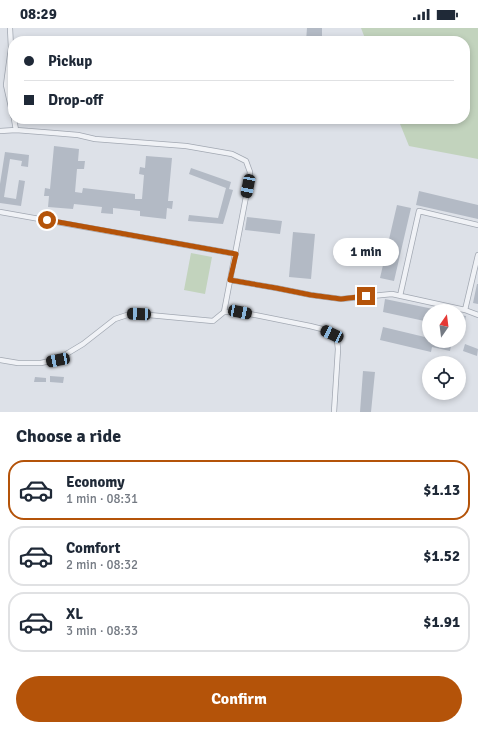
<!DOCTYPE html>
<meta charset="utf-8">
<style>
body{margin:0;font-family:Signika,sans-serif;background:#f6f6f7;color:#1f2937;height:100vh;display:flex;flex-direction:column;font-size:15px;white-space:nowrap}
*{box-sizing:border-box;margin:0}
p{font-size:13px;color:#747a83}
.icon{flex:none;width:22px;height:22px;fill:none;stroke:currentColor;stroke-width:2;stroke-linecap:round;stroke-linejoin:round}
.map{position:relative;height:384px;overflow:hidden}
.drawer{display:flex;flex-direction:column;background:#fff;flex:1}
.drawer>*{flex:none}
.top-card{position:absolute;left:8px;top:8px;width:462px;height:88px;border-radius:16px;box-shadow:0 2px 6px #0003;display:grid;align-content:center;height:88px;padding:0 16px;background:#fff}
.needle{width:26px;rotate:14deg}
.fabs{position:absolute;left:422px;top:276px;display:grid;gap:8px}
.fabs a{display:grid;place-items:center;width:44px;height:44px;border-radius:50%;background:#fff;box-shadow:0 2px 6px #0003;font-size:20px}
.end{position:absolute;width:18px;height:18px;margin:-9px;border:5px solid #b45309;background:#fff;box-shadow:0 0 0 2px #fff}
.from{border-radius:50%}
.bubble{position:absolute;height:28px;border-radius:14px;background:#fff;box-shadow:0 2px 6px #0003;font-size:13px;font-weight:700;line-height:28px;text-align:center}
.car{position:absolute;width:12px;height:24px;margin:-12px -6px;border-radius:5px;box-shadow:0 0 3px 1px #0007;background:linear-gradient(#222 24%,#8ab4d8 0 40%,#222 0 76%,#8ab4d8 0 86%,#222 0)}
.top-card b{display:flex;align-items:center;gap:14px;height:38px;font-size:15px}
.top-card b+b{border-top:1px solid #e0e1e3}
.top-card i{width:10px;height:10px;background:#1f2937}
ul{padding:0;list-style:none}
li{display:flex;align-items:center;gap:12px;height:60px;margin:0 8px 6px;padding:0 8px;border:2px solid #e0e1e3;border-radius:16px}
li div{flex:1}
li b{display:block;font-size:15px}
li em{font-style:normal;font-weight:700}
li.current{border-color:#b45309}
li>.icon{width:36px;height:36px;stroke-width:1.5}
h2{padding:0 16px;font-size:18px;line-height:48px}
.action{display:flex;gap:8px;margin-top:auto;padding:8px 16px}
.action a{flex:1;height:46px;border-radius:24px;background:#b45309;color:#fff;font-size:16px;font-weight:700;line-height:46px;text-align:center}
.status{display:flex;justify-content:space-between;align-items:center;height:28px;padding:0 20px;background:#fff;direction:ltr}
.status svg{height:11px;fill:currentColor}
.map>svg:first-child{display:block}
.green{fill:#c2d3bd}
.building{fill:#b3bac5}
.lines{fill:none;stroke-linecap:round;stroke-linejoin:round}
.lane-casing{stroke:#a2a8b2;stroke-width:6}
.lane{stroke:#f0f2f6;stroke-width:4.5}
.route{stroke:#b45309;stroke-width:5}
</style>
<div class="status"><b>08:29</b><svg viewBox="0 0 49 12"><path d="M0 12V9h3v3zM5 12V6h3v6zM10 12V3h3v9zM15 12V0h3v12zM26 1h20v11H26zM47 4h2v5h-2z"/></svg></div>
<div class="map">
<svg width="478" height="384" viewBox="0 0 478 384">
<rect width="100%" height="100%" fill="#dde1e8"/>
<path class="green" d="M361 0H478V131L409 118 398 91H465V13H366Z
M191 225 212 229 205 266 184 262Z"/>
<path class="building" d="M307 0H322V13H306Z
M54 118 79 121 78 133H85L84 141H77L75 164 82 165 83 160 135 166V171H142L144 147 139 146 140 139 145 140 146 128 172 130 168 173H173L172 181 167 180 166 191 140 188V183L113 180V186L101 185 102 179 74 176 73 181 48 179 49 168H44L45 160 50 161Z
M5 124 29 127 28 139 21 138 22 133 10 131 4 169 16 171 19 152 25 153 21 178 0 175V156Z
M191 140 231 154 229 161 233 162 223 196 188 193 189 187 218 190 226 160 189 146Z
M419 163 478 177V191L416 177Z
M397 177 411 180 394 253 380 250Z
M247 189 282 193 280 206 245 202Z
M293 204 315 206 311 251 289 249Z
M477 256H478V276L473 275Z
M385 271 438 282V283H429V294L383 284Z
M459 287 466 288 463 301H459Z
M383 299 429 310V313H452L450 323 432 319 431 324 380 312Z
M465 316 478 321 477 328 463 323Z
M363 343 375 344 371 384H360Z
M50 348 64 349 63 355 50 354Z
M35 349 46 350V354H34Z"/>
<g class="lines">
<defs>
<path id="lane" d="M10 0 11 20 6 57 13 88
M14 91 16 102
M0 103 16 102 54 105 78 107 95 111 186 118 232 126 246 133 250 144 248 158 224 284 213 293 149 287 130 286 115 291 83 316 58 331 41 335H18L0 332
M0 184 236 226
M230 252 276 260 311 267 341 271 392 266 465 282 478 287
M400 268 419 183 478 197
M465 282 478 227
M224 284H240L310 298 322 301 332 306 337 312 338 321 334 384"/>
</defs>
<use href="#lane" class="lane-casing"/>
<use href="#lane" class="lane"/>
</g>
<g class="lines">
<path class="route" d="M47 192 236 226 230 252 276 260 311 267 341 271 366 268"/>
</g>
</svg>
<div class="fabs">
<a><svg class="needle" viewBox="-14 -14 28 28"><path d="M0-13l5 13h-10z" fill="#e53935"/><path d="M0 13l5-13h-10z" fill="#747a83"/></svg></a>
<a><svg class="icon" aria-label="locate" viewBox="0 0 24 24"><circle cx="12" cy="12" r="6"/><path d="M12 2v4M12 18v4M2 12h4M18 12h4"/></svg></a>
</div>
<i class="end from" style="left:47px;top:192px"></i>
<i class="end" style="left:366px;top:268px"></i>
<div class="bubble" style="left:333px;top:210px;width:66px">1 min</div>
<i class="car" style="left:248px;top:158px;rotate:191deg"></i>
<i class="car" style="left:240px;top:284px;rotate:101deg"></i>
<i class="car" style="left:139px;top:286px;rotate:272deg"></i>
<i class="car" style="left:332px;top:306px;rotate:295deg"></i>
<i class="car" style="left:58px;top:332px;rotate:259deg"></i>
<div class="top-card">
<b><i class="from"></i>Pickup</b>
<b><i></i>Drop-off</b>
</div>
</div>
<section class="drawer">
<h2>Choose a ride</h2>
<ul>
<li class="current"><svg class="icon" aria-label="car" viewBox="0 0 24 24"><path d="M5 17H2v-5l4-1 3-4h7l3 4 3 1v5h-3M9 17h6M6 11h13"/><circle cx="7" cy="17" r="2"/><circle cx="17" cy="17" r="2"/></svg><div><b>Economy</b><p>1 min · 08:31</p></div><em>$1.13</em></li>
<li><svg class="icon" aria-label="car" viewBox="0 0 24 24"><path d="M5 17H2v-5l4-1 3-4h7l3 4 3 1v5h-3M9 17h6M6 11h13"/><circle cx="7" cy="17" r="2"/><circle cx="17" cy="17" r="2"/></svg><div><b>Comfort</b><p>2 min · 08:32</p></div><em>$1.52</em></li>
<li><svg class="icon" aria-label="car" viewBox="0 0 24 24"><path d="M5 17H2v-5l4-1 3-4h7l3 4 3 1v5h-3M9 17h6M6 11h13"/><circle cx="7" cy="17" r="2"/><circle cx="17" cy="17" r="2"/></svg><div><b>XL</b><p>3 min · 08:33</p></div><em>$1.91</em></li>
</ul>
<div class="action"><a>Confirm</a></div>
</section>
